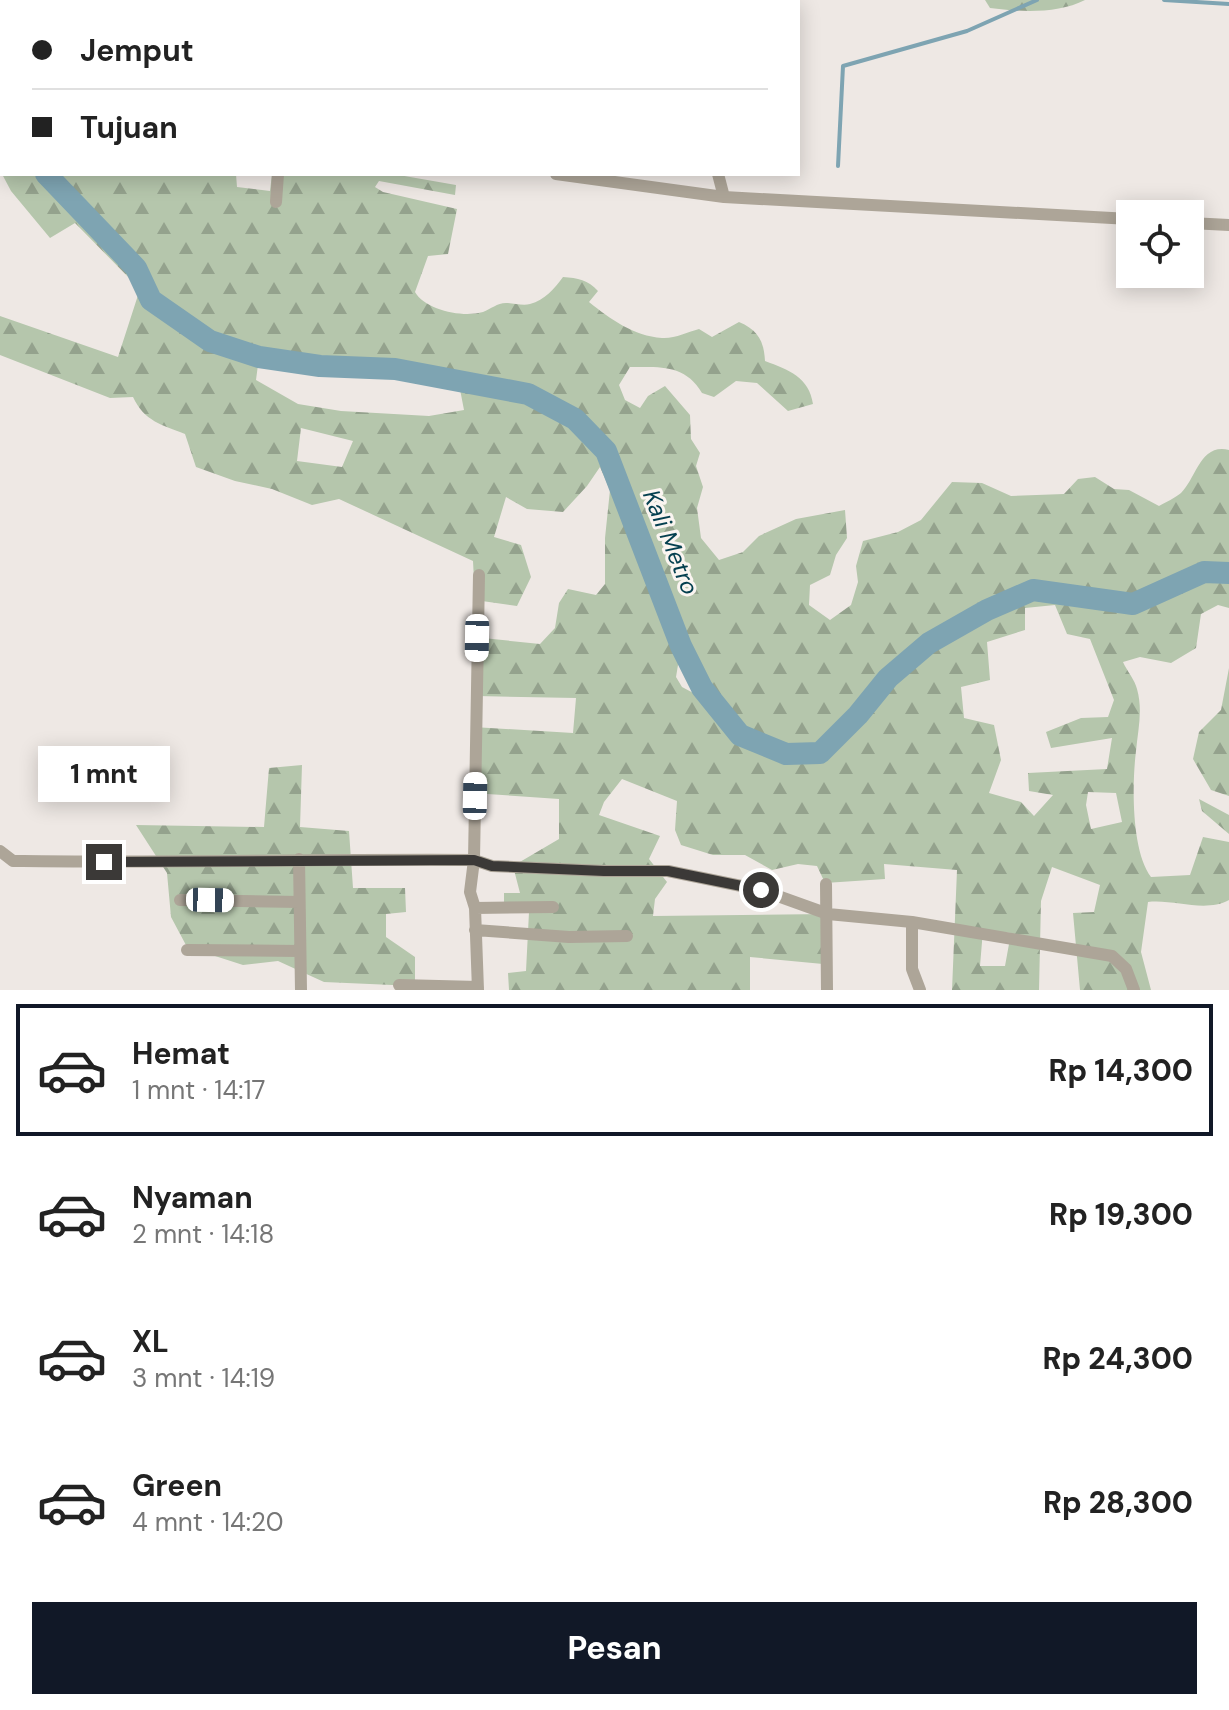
<!DOCTYPE html>
<html lang="id">
<meta charset="utf-8">
<style>
body{margin:0;font-family:"DM Sans",sans-serif;background:#f2f2f2;color:#222;height:100vh;display:flex;flex-direction:column;font-size:30px;white-space:nowrap}
*{box-sizing:border-box;margin:0}
p{font-size:26px;color:#767676}
.icon{flex:none;width:44px;height:44px;fill:none;stroke:currentColor;stroke-width:2;stroke-linecap:round;stroke-linejoin:round}
.map{position:relative;height:990px;overflow:hidden}
.drawer{display:flex;flex-direction:column;background:#fff;flex:1}
.drawer>*{flex:none}
.hud{position:absolute;left:0px;top:0px;width:800px;height:176px;box-shadow:0 4px 20px #0003;display:grid;align-content:center;height:176px;padding:0 32px;background:#fff}
.tools{position:absolute;left:1116px;top:200px;display:grid;gap:16px}
.tools a{display:grid;place-items:center;width:88px;height:88px;border-radius:0px;background:#fff;box-shadow:0 4px 20px #0003;font-size:40px}
.end{position:absolute;width:36px;height:36px;margin:-18px;border:10px solid #3b3937;background:#fff;box-shadow:0 0 0 4px #fff}
.from{border-radius:50%}
.bubble{position:absolute;height:56px;border-radius:0px;background:#fff;box-shadow:0 4px 20px #0003;font-size:26px;font-weight:800;line-height:56px;text-align:center}
.car{position:absolute;width:24px;height:48px;margin:-24px -12px;border-radius:10px;box-shadow:0 0 6px 2px #0007;background:linear-gradient(#fff 24%,#345 0 40%,#fff 0 76%,#345 0 86%,#fff 0)}
.hud b{display:flex;align-items:center;gap:28px;height:76px;font-size:30px}
.hud b+b{border-top:2px solid #e0e0e0}
.hud i{width:20px;height:20px;background:#222}
ul{padding:14px 0 0;list-style:none}
li{display:flex;align-items:center;gap:24px;height:132px;margin:0 16px 12px;padding:0 16px;border:4px solid transparent;border-radius:0px}
li div{flex:1}
li b{display:block;font-size:30px}
li em{font-style:normal;font-weight:800}
li.selected{border-color:#111827}
li>.icon{width:72px;height:72px;stroke-width:1.5}
.primary-button{display:flex;gap:16px;margin-top:auto;padding:16px 32px}
.primary-button a{flex:1;height:92px;border-radius:0px;background:#111827;color:#fff;font-size:32px;font-weight:800;line-height:92px;text-align:center}
.map>svg:first-child{display:block}
.forest{fill:url(#forest-firs);fill-rule:evenodd}
.lines{fill:none;stroke-linecap:round;stroke-linejoin:round}
.stream{stroke:#7ea4b2;stroke-width:4}
.river{stroke:#7ea4b2;stroke-width:22}
.street{stroke:#ada598;stroke-width:12}
.route{stroke:#3b3937;stroke-width:10}
.labels{text-anchor:middle;dominant-baseline:central;stroke-width:6;stroke-linejoin:round;paint-order:stroke}
.water-label{font-size:24px;font-style:italic;fill:#043f4f;stroke:#fbf5f1}
</style>
<div class="map">
<svg width="1229" height="990" viewBox="0 0 1229 990">
<defs>
<pattern id="forest-firs" width="22" height="20" patternUnits="userSpaceOnUse" patternTransform="scale(2)"><rect width="22" height="20" fill="#b5c6ac"/><path d="M5 1l3.5 6h-7zM16 11l3.5 6h-7z" fill="#94a28d"/></pattern>
</defs>
<rect width="100%" height="100%" fill="#eee8e4"/>
<path class="forest" d="M985 0H1085C1058 14 1020 12 990 8Z
M2 174H236L237 187 270 191 272 174H393L456 185 455 195 379 181 375 187 383 192 457 209 448 254 428 256 415 292C425 310 463 318 483 312 491 309 497 303 506 303 513 303 523 306 530 304 545 300 554 289 563 277 578 278 588 280 598 291L589 302C610 319 634 336 662 338 674 339 688 332 699 329L712 337 739 322C758 330 764 341 765 361 789 370 809 377 813 404L788 411 757 383 736 381 714 397 702 393C685 364 660 367 630 367L619 385 625 400 640 408 648 396 665 386 690 415 691 439 700 453 696 466 703 487 697 508 701 538 719 560 743 552 759 536 796 519 845 510 847 538 836 555 830 575 810 585 809 605 830 620 851 605 858 582 856 566 863 541 898 532 921 520 952 482 982 483 1011 496 1064 494 1078 479 1095 477 1114 489 1129 490 1159 506C1166 502 1175 498 1181 493 1196 479 1200 443 1229 450V608L1218 605 1201 614 1196 648 1171 663 1140 657 1123 662C1127 671 1135 680 1137 689 1143 710 1138 730 1136 751 1132 783 1131 851 1151 877L1190 875 1203 837 1229 842V900C1205 913 1174 899 1148 902L1141 952 1151 990H1080L1073 913 1094 912 1100 885 1052 867 1041 901 1039 990H952L957 870 884 864 885 879 825 883 817 866 798 864 772 870 745 855H713L681 845 675 830 677 801 622 779 604 802 599 815 660 836 649 859 667 882 655 899 653 916 828 914 823 964 750 957V990H509L508 973 526 971 529 912 504 910V893H520L513 866 559 839V799L472 793 473 727 573 733 576 698 477 696 473 637 540 644 555 628 559 603 568 589 596 595 605 584V538L610 490 600 467 587 486 563 512 527 509 506 497 494 537 521 545 531 577 517 606 475 600 473 561 339 499 312 505 272 489 235 481 196 467 185 434C162 425 144 421 133 397L110 398 0 355V316L118 357 140 289 75 223 50 238 11 191ZM259 357 320 366 395 369 458 379 464 410 429 416 341 411 298 404 256 380ZM301 428 353 441 342 467 297 461ZM1055 605 1067 634 1090 639 1114 700 1108 717 1081 718 1046 732 1051 748 1112 738 1107 769 1028 773 1029 791 1053 795 1034 816 1021 802 989 793 1001 760 994 725 964 718 961 687 990 680 987 642 1025 630V608ZM681 647 702 688 714 704 682 687 676 677ZM1088 792 1116 793 1122 822 1091 829 1086 805ZM983 930 1011 933 1005 966H980Z
M1229 668V796L1211 790 1193 759 1199 732 1221 710Z
M302 765 300 827 349 831 353 888H405L406 912 386 914V937L415 957V986L324 982 278 961 243 965 187 947 171 917 167 873 136 825 264 827 269 768Z
M1199 799 1229 815V834L1202 811Z"/>
<g class="lines">
<path class="stream" d="M1164 0 1229 4
M838 166 843 66 967 31 1037 0"/>
<path class="river" d="M0 121 2 123
M46 174 136 268 151 300 210 341 259 357 320 366 395 369 528 394 575 419 606 451 681 646 702 688 740 735 786 754 820 753 858 715 888 678 929 643 987 610 1033 590 1133 604 1204 572 1229 573"/>
<path class="street" d="M708 0V2
M299 2V0
M476 2V0
M556 174 724 197 718 174
M724 197 1130 219
M276 202 278 174
M1190 223 1229 225
M0 851 13 861H23C173 863 323 859 474 860L492 866 604 871H668L761 890 828 914 912 922 1112 956 1126 969 1134 990
M299 859 301 990
M826 884 827 990
M180 900 299 902
M475 908 553 907
M912 922V969L920 990
M475 930 569 937 627 936
M187 950 300 951
M399 985 478 987
M478 990 475 908 470 892 474 860 479 575"/>
</g>
<g class="lines">
<path class="route" d="M104 862 474 860 492 866 604 871H668L761 890"/>
</g>
<g class="labels">
<g class="water-label">
<text transform="translate(671 542) rotate(68)">Kali Metro</text>
</g>
</g>
</svg>
<div class="tools">
<a><svg class="icon" aria-label="locate" viewBox="0 0 24 24"><circle cx="12" cy="12" r="6"/><path d="M12 2v4M12 18v4M2 12h4M18 12h4"/></svg></a>
</div>
<i class="end from" style="left:761px;top:890px"></i>
<i class="end" style="left:104px;top:862px"></i>
<div class="bubble" style="left:38px;top:746px;width:132px">1 mnt</div>
<i class="car" style="left:477px;top:638px;rotate:181deg"></i>
<i class="car" style="left:475px;top:796px;rotate:1deg"></i>
<i class="car" style="left:210px;top:900px;rotate:91deg"></i>
<div class="hud">
<b><i class="from"></i>Jemput</b>
<b><i></i>Tujuan</b>
</div>
</div>
<section class="drawer">
<ul>
<li class="selected"><svg class="icon" aria-label="car" viewBox="0 0 24 24"><path d="M5 17H2v-5l4-1 3-4h7l3 4 3 1v5h-3M9 17h6M6 11h13"/><circle cx="7" cy="17" r="2"/><circle cx="17" cy="17" r="2"/></svg><div><b>Hemat</b><p>1 mnt · 14:17</p></div><em>Rp 14,300</em></li>
<li><svg class="icon" aria-label="car" viewBox="0 0 24 24"><path d="M5 17H2v-5l4-1 3-4h7l3 4 3 1v5h-3M9 17h6M6 11h13"/><circle cx="7" cy="17" r="2"/><circle cx="17" cy="17" r="2"/></svg><div><b>Nyaman</b><p>2 mnt · 14:18</p></div><em>Rp 19,300</em></li>
<li><svg class="icon" aria-label="car" viewBox="0 0 24 24"><path d="M5 17H2v-5l4-1 3-4h7l3 4 3 1v5h-3M9 17h6M6 11h13"/><circle cx="7" cy="17" r="2"/><circle cx="17" cy="17" r="2"/></svg><div><b>XL</b><p>3 mnt · 14:19</p></div><em>Rp 24,300</em></li>
<li><svg class="icon" aria-label="car" viewBox="0 0 24 24"><path d="M5 17H2v-5l4-1 3-4h7l3 4 3 1v5h-3M9 17h6M6 11h13"/><circle cx="7" cy="17" r="2"/><circle cx="17" cy="17" r="2"/></svg><div><b>Green</b><p>4 mnt · 14:20</p></div><em>Rp 28,300</em></li>
</ul>
<div class="primary-button"><a>Pesan</a></div>
</section>
